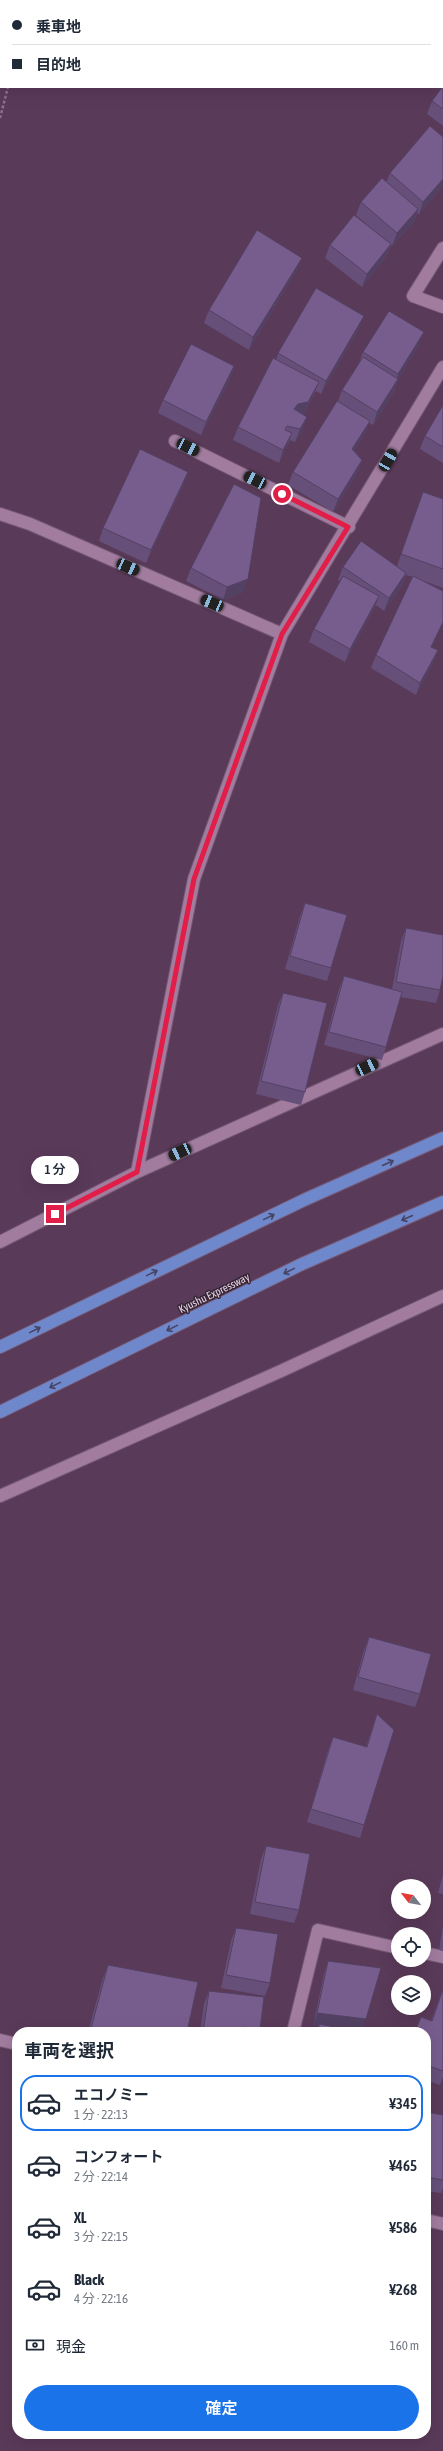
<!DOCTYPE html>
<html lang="ja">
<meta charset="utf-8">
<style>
body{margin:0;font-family:"Asap Condensed","Noto Sans JP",sans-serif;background:#f2f2f3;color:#1f2937;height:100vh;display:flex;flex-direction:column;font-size:15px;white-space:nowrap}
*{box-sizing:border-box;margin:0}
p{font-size:13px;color:#747a83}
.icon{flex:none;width:22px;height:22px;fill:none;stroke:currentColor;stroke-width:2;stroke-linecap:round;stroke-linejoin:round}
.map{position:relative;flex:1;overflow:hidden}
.panel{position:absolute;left:12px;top:2027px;width:419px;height:412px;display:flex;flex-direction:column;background:#fff;border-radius:16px;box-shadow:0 4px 16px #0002}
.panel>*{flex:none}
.guide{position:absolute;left:0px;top:0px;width:443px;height:88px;box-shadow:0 4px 16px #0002;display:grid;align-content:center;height:88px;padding:0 12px;background:#fff}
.needle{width:26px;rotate:301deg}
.fabs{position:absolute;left:391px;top:1879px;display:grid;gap:8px}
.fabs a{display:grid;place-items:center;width:40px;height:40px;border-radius:50%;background:#fff;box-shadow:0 4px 16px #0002;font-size:20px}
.end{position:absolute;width:18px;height:18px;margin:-9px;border:5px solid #e11d48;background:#fff;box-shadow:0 0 0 2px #fff}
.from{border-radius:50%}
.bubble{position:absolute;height:28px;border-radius:14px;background:#fff;box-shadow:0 4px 16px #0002;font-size:13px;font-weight:600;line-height:28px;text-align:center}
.car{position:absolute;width:12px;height:24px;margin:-12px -6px;border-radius:5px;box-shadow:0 0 3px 1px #0007;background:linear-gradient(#222 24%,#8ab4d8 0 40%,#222 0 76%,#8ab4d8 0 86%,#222 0)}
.guide b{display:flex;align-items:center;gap:14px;height:38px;font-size:15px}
.guide b+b{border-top:1px solid #e0e1e3}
.guide i{width:10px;height:10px;background:#1f2937}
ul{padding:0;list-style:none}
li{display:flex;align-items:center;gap:12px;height:56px;margin:0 8px 6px;padding:0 4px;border:2px solid transparent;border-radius:16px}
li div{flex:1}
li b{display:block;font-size:15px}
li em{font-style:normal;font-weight:600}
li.on{border-color:#1a73e8}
li>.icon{width:36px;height:36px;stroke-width:1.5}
h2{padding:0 12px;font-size:18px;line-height:48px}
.pay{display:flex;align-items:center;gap:10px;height:44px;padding:0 12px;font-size:15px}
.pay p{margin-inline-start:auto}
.action{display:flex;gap:8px;margin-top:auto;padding:8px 12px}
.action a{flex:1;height:46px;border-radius:24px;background:#1a73e8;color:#fff;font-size:16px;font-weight:600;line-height:46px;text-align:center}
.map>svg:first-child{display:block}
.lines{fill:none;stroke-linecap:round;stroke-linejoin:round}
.lane-casing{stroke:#755974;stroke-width:14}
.street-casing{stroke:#755974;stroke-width:14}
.highway-casing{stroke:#755974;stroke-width:14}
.path{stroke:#8c708a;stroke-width:2.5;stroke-dasharray:3 2;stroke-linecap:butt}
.lane{stroke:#a17c9f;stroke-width:12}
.street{stroke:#a17c9f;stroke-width:12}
.highway{stroke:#6f87cb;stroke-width:12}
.wall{fill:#66507a}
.shaded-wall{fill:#534163}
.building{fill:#775d8e;stroke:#534163}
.oneway{stroke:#474463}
.route{stroke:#e11d48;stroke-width:5}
.labels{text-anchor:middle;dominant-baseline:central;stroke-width:3;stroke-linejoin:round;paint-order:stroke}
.street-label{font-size:11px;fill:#e8d3e6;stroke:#362736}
</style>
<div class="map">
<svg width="443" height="2451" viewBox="0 0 443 2451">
<rect width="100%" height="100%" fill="#5a3a59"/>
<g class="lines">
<defs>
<path id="lane" d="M424 1953 443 1957
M293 2032 318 1930 398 1948"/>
<path id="street" d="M443 248 413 296 443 307
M175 441 349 527
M0 514 30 524 282 634
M137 1172 194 879 282 634 443 367
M0 1242 137 1172 443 1034
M0 1496 281 1371 443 1296
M0 2040 17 2044
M426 2220 443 2224"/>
<path id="highway" d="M0 1347 304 1200 443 1138
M0 1412 302 1264 443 1202"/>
</defs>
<use href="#lane" class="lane-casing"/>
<use href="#street" class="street-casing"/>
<use href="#highway" class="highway-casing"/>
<path class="path" d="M30 1V0
M0 118 8 87"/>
<use href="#lane" class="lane"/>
<use href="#street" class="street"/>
<use href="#highway" class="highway"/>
</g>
<path class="wall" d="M443 86V126L427 114 432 101Z
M443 137V186L419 214 417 213 414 222 392 246 391 245 386 257 362 287 325 258 330 245 373 230 356 215 361 202 387 181 390 173Z
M297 270 249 350 204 323 209 310Z
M359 329 321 394 316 391 303 415V430L295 442 290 440 287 446 279 463 233 440 238 427 276 360 278 353Z
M419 345 398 379 394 392 373 425 369 423 365 434 354 451 362 460 357 473 333 512 288 485 293 472 338 401 342 390 359 363 363 352Z
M234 366 230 379 201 435 158 413 163 400Z
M443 405V463L420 449 425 436Z
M188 472 183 485 146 563 99 541 103 528Z
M423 492 443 499V588L424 581 432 648 438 650 433 663 416 695 371 668 376 655 413 577 406 575 402 586 384 611 376 605 374 609 345 662 309 642 314 629 340 581 338 580 343 567 397 566Z
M191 568 243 592 223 600 186 581Z
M305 903 331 968 327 981 285 969 300 916Z
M406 928 440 990 436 1003 400 997 386 1047 382 1060 324 1045 339 989 344 976 392 989 401 941Z
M283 993 305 1092 301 1105 256 1094 278 1005Z
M369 1637 420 1694 415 1707 353 1690 364 1650Z
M377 1714 364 1825 360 1838 307 1822 328 1750 333 1737 366 1747Z
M266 1846 299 1910 294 1923 250 1914 261 1859Z
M443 1875V1894L438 1893Z
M443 1926V1951L439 1950Z
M236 1928 270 1983 265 1996 221 1988 231 1941Z
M328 1961 361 2032H316L319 2026H313L324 1974Z
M108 1965 187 2032H88L103 1978Z
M443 1988V2077L440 2085 426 2080V2032L431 2021Z
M209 1991 260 2030 259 2032H200L204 2004Z
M426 2112 443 2115V2188L441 2193 426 2191Z"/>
<path class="shaded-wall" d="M443 179V186L419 214 423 202Z
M418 209 414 222 392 246 397 233Z
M391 244 386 257 362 287 367 274Z
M302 258 297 270 249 350 253 337Z
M364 316 359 329 321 394 326 381Z
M424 332 419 345 394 387 398 374Z
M234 366 230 379 201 435 206 422Z
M398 379 394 392 373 425 377 412Z
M319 382 314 394 303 415 294 409 298 404Z
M307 417 303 430 295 442 300 429Z
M370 421 365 434 348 462 352 449Z
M292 433 287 446 279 463 283 450Z
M362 460 357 473 333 512 338 499Z
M188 472 183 485 146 563 151 550Z
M406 573 402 586 384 611 389 598Z
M248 579 243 592 223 600 227 587Z
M379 596 374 609 345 662 350 649Z
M443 622V625L427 660 431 647Z
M438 650 433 663 416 695 420 683Z
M317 2013 366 2019 361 2032 319 2024V2026H313Z"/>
<path class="building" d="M443 86V109L432 101Z
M430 126 443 137V179L423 202 390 173Z
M382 178 418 209 397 233 361 202Z
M354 215 391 244 367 274 330 245Z
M257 230 302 258 253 337 209 310Z
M316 288 364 316 326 381 278 353Z
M389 311 424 332 398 374 363 352Z
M191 344 234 366 206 422 163 400Z
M363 357 398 379 377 412 342 390Z
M273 358 319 382 308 402 298 404 294 409 307 417 300 429 287 426 285 430 292 433 283 450 238 427Z
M337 401 370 421 352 449 362 460 338 499 293 472Z
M443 405V447L425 436Z
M140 449 188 472 151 550 103 528Z
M234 484 261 498 248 579 227 587 191 568Z
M423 492 443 499V569L401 554Z
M361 541 406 573 389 598 343 567Z
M343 576 379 596 350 649 314 629Z
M413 576 443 591V622L431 647 438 650 420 683 376 655Z
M305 903 347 915 331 968 290 956Z
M406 928 443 935V976L440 990 396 982Z
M344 976 402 992 386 1047 329 1032Z
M283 993 327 1003 305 1092 261 1081Z
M369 1637 431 1654 420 1694 358 1677Z
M377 1714 394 1730 364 1825 311 1809 333 1737 367 1747Z
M266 1846 310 1854 299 1910 255 1902Z
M236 1928 278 1934 270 1983 226 1975Z
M328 1961 381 1968 366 2019 317 2013Z
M108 1965 198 1982 187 2032H90Z
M443 1989V2071L426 2065V2032H415L421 2017 432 2021Z
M209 1991 264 1997 260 2030 244 2027 243 2032H203Z
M319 2024 361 2032H318Z
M426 2112 443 2115V2180L426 2177Z"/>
<defs><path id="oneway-shaft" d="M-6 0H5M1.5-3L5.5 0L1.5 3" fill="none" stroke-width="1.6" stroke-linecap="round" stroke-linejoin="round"/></defs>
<g class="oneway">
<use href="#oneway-shaft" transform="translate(388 1163) rotate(-24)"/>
<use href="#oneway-shaft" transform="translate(269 1217) rotate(-26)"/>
<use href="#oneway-shaft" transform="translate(407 1218) rotate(156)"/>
<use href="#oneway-shaft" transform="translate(289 1271) rotate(154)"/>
<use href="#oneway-shaft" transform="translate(152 1273) rotate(-26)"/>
<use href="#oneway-shaft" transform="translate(172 1328) rotate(154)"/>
<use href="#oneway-shaft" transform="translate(35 1330) rotate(-26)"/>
<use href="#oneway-shaft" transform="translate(55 1385) rotate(154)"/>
</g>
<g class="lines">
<path class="route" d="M55 1214 137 1172 194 879 282 634 348 527 282 494"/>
</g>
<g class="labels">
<g class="street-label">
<text transform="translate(214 1293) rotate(-26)">Kyushu Expressway</text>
</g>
</g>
</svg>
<div class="fabs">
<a><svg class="needle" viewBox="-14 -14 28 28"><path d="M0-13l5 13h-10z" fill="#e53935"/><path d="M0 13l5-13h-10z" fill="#747a83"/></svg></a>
<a><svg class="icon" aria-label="locate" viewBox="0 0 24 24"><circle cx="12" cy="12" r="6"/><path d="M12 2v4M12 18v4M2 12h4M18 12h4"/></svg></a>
<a><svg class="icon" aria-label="layers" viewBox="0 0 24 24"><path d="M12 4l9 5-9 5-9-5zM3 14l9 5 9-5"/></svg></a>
</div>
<i class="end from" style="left:282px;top:494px"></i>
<i class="end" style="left:55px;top:1214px"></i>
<div class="bubble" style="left:31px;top:1156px;width:48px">1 分</div>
<i class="car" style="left:188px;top:447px;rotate:116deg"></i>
<i class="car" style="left:388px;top:460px;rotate:30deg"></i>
<i class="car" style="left:255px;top:480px;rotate:297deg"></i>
<i class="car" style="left:128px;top:567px;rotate:114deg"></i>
<i class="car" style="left:212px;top:603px;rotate:293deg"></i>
<i class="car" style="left:367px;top:1067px;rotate:65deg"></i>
<i class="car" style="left:180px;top:1152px;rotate:245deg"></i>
<div class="guide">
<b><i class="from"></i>乗車地</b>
<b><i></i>目的地</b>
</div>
<section class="panel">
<h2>車両を選択</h2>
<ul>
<li class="on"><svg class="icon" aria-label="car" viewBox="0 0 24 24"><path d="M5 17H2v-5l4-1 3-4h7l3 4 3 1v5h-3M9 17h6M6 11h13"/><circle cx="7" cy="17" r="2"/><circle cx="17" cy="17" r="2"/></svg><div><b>エコノミー</b><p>1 分 · 22:13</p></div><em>¥345</em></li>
<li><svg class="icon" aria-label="car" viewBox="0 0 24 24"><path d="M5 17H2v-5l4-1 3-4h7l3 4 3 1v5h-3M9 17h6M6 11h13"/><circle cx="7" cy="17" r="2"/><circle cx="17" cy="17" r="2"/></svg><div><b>コンフォート</b><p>2 分 · 22:14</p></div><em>¥465</em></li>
<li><svg class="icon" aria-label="car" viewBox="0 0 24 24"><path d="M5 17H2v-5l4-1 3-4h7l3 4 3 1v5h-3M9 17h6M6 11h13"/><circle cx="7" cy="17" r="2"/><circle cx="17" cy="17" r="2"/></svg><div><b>XL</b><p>3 分 · 22:15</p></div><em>¥586</em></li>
<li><svg class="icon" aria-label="car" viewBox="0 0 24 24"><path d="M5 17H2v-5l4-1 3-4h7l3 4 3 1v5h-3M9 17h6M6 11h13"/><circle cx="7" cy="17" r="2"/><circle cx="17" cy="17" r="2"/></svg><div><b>Black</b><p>4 分 · 22:16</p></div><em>¥268</em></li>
</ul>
<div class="pay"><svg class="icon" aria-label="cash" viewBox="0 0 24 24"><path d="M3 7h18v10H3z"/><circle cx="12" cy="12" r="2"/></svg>現金<p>160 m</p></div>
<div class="action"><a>確定</a></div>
</section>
</div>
